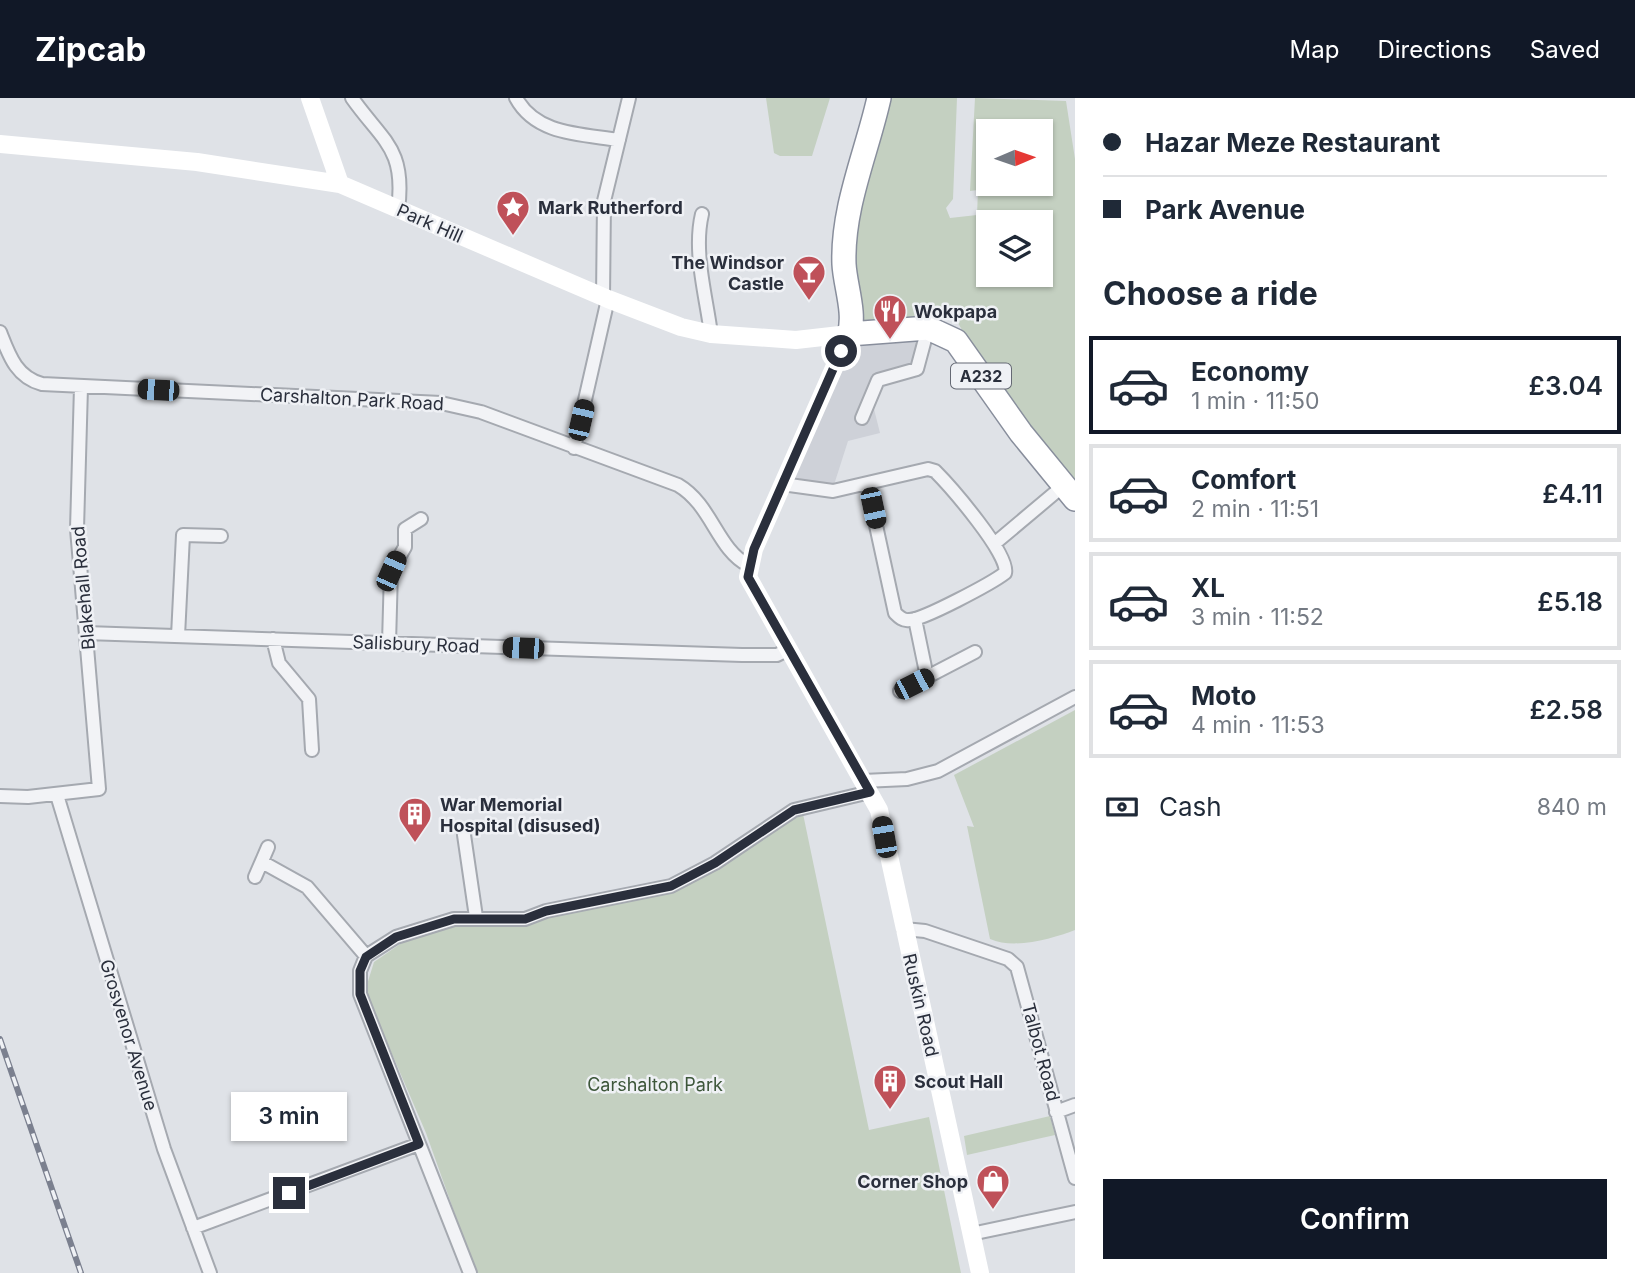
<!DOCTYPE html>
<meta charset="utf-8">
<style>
body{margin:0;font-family:Inter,sans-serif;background:#f2f2f3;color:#1f2937;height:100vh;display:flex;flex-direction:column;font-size:26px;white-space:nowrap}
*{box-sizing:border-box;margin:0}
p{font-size:23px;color:#747a83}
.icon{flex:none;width:38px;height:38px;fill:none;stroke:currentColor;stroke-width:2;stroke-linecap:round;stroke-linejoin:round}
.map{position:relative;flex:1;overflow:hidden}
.drawer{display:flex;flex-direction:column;background:#fff;width:560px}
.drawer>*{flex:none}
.guide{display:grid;align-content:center;height:154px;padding:0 28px;background:#fff}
.needle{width:46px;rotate:88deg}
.fabs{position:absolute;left:976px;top:21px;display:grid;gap:14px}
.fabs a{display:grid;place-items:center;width:77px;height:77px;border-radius:0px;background:#fff;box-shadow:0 2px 5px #0004;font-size:35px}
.end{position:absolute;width:32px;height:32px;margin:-16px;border:9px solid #2a2f3c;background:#fff;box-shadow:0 0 0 4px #fff}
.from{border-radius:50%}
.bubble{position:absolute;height:49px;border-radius:0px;background:#fff;box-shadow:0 2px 5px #0004;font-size:23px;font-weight:600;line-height:49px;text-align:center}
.car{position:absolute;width:21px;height:42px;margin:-21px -10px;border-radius:9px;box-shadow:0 0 5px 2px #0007;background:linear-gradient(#222 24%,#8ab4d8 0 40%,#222 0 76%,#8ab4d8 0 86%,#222 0)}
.guide b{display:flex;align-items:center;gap:24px;height:66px;font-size:26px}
.guide b+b{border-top:2px solid #e0e1e3}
.guide i{width:18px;height:18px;background:#1f2937}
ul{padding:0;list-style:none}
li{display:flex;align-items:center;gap:21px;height:98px;margin:0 14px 10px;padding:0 14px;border:4px solid #e0e1e3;border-radius:0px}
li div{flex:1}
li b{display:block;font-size:26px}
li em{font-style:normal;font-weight:600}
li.active{border-color:#111827}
li>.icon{width:63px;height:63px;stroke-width:1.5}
h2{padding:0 28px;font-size:32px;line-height:84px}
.pay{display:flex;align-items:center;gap:18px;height:77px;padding:0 28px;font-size:26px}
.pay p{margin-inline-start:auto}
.primary-button{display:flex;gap:14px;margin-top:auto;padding:14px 28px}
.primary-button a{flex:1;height:80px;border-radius:0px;background:#111827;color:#fff;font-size:28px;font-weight:600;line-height:80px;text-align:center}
header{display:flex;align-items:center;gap:42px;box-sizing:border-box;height:98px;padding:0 35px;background:#111827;color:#fff}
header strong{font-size:33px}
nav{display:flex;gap:38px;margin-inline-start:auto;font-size:24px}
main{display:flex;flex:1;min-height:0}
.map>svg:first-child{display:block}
.built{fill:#ced1d8}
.green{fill:#c4d0c1;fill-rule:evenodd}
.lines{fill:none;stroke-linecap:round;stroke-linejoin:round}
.street-casing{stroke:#a5a9b0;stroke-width:16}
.highway-casing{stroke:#888e9c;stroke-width:26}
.street{stroke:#f2f3f6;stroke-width:12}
.secondary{stroke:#fff;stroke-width:18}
.highway{stroke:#fff;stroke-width:23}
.rail-casing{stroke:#7b808f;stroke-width:6}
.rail{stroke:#eff1f5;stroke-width:3.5;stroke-dasharray:10;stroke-linecap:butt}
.route{stroke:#2a2f3c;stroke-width:9}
.labels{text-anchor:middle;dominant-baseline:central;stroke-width:5;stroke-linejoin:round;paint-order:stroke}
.shield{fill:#eff1f5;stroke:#656974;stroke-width:2}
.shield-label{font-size:16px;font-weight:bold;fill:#2a2f3c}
.poi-label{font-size:18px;font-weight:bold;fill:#2a2f3c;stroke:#eff1f5;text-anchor:start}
.street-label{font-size:18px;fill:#2a2f3c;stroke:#eff1f5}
.park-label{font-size:18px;fill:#3c5639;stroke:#eff1f5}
</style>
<header>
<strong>Zipcab</strong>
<nav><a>Map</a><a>Directions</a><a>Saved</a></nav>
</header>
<main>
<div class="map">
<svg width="1075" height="1175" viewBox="0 0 1075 1175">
<rect width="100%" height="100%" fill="#dfe2e7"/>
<path class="built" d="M923 233 915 270 876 280 871 299 880 335 848 343 833 390 788 384 853 243Z"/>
<path class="green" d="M766 0H830L812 58H780L774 55Z
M882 0H957L953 101 946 110 950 120 977 117 978 92 970 93 975 0 1066 3 1075 61V393L965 237 948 208 926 222 852 227 846 154ZM989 33H1041V86H989ZM989 124H1041V177H989Z
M1075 612V832C1054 840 1015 852 990 841L967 728 974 729 954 677Z
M802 711 869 1032 929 1019 961 1175H476L426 1035 365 893 374 864 403 844 475 821 510 825 655 794Z
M1050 1018 1055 1037 967 1057 964 1038Z"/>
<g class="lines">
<defs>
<path id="street" d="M352 0C383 44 406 50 398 112
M516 0C536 37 581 36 619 42
M702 116C693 154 706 197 711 236
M603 200 604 103 629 0
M0 234C9 257 16 279 42 286L441 305 481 314 678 387C712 407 717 451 748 467
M862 320 878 282 917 271 928 230
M574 350 608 201
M782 386 833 393 928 371 935 373C950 388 1011 458 1005 475 992 485 923 522 909 522 903 523 899 519 895 515L867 386
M994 446 1063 388
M915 521 927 579 975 554
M86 535 742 557H777L787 552
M178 538 183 437 221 438
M273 541 279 565 309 601 312 652
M389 545 391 473 405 449V431L421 421
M900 593 927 579
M863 683 907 681 938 673 1075 599
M57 697 164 1051 210 1175
M0 698 28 699 99 691 77 431 81 289
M464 737 476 819
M262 764 307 789 366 858
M255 779 268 749
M904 831 925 833 1008 861 1017 869 1075 1080
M1056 1014 1075 1007
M193 1130 419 1046
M971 1136 1075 1114
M470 1175 360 896V873L366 858 396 839 454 821H525L546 813 671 788 715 765 794 712 870 694"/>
<path id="highway" d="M879 0C867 54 842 109 844 166 845 187 856 216 849 236L928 230 956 243 1021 335 1075 401"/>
</defs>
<use href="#street" class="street-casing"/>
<use href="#highway" class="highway-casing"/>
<use href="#street" class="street"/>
<path class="secondary" d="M310 0 340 86
M0 46 197 64 340 86 608 201 681 229 711 236 796 242 849 236 754 451 748 479 879 712 980 1175"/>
<use href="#highway" class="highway"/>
<defs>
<path id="rail" d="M0 941 81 1175"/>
</defs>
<use href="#rail" class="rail-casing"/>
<use href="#rail" class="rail"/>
</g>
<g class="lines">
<path class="route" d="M289 1095 419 1046 360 896V873L366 859 396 839 454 821H525L546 813 671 788 715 765 794 712 870 694 748 479 754 451 841 253"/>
</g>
<defs>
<symbol id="sight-pin" viewBox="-11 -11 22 30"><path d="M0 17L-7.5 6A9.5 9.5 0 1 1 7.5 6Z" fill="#bf5159" stroke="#eff1f5"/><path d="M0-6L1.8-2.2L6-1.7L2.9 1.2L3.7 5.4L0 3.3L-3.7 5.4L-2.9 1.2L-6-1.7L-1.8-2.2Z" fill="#fff"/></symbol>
<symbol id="bar-pin" viewBox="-11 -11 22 30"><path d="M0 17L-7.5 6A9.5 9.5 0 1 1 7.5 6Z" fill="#bf5159" stroke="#eff1f5"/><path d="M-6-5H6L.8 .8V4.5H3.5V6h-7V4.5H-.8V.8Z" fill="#fff"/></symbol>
<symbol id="restaurant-pin" viewBox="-11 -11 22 30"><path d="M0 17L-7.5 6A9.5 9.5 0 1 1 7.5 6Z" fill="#bf5159" stroke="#eff1f5"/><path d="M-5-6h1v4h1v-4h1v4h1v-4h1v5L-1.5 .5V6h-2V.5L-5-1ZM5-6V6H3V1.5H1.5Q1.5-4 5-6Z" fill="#fff"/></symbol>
<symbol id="building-pin" viewBox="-11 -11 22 30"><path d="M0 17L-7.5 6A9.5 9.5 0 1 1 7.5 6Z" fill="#bf5159" stroke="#eff1f5"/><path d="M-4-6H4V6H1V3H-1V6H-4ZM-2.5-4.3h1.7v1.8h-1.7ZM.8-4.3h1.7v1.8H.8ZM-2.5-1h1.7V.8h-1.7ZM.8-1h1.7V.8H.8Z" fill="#fff"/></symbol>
<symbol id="shop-pin" viewBox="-11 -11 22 30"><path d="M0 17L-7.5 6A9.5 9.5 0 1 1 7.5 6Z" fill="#bf5159" stroke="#eff1f5"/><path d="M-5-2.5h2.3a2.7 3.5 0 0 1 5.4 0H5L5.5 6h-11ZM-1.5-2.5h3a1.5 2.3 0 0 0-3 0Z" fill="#fff"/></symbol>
</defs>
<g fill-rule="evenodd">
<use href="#sight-pin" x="494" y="90" width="38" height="52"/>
<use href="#bar-pin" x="790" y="155" width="38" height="52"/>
<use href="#restaurant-pin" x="871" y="194" width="38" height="52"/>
<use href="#building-pin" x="396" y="697" width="38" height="52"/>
<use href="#building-pin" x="871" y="964" width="38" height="52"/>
<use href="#shop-pin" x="974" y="1064" width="38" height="52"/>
</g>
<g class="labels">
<rect class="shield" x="951" y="265.5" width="60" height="25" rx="5"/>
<g class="shield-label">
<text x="981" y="278">A232</text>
</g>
<g class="poi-label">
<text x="538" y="109">Mark Rutherford</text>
<text x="784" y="164" text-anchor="end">The Windsor<tspan x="784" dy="21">Castle</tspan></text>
<text x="914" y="213">Wokpapa</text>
<text x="440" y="706">War Memorial<tspan x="440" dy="21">Hospital (disused)</tspan></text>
<text x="914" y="983">Scout Hall</text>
<text x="968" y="1083" text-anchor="end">Corner Shop</text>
</g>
<g class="street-label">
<text transform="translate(430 125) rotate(24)">Park Hill</text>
<text transform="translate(352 301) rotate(3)">Carshalton Park Road</text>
<text transform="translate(83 490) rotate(-95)">Blakehall Road</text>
<text transform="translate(416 546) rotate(2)">Salisbury Road</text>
<text transform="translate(921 907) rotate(77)">Ruskin Road</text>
<text transform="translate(129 937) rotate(73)">Grosvenor Avenue</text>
<text transform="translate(1041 954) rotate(75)">Talbot Road</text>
</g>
<g class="park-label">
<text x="655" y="986">Carshalton Park</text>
</g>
</g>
</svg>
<div class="fabs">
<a><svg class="needle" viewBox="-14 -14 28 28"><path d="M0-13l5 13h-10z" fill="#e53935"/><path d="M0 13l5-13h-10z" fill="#747a83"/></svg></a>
<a><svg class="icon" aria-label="layers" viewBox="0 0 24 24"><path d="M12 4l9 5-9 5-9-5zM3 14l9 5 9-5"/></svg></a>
</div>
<i class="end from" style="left:841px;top:253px"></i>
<i class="end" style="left:289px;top:1095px"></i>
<div class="bubble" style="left:231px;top:994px;width:116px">3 min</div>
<i class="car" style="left:158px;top:292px;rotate:273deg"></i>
<i class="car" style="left:581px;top:322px;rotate:13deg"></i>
<i class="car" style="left:873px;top:410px;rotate:168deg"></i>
<i class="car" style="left:391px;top:473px;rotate:24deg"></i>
<i class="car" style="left:523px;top:550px;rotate:272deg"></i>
<i class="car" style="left:914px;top:586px;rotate:63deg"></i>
<i class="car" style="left:884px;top:739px;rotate:350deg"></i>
</div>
<section class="drawer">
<div class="guide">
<b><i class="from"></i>Hazar Meze Restaurant</b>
<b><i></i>Park Avenue</b>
</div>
<h2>Choose a ride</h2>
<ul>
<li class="active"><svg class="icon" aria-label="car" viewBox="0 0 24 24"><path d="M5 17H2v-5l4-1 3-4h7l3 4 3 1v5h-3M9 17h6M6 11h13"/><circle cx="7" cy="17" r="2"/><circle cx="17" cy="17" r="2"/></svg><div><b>Economy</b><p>1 min · 11:50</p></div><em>£3.04</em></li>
<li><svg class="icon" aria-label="car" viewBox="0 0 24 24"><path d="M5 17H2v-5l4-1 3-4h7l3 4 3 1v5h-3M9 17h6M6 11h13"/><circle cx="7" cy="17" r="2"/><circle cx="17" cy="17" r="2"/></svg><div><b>Comfort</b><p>2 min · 11:51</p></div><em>£4.11</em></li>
<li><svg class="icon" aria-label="car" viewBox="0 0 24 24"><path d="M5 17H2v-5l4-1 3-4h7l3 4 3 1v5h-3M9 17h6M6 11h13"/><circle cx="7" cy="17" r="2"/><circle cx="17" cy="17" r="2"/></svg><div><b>XL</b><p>3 min · 11:52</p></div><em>£5.18</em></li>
<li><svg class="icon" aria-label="car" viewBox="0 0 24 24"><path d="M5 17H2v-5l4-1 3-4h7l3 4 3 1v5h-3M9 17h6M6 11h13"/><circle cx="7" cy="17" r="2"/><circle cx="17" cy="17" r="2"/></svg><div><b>Moto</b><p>4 min · 11:53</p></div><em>£2.58</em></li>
</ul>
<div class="pay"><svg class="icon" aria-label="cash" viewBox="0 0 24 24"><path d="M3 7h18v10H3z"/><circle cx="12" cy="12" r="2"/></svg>Cash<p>840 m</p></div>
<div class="primary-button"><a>Confirm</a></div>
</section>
</main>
